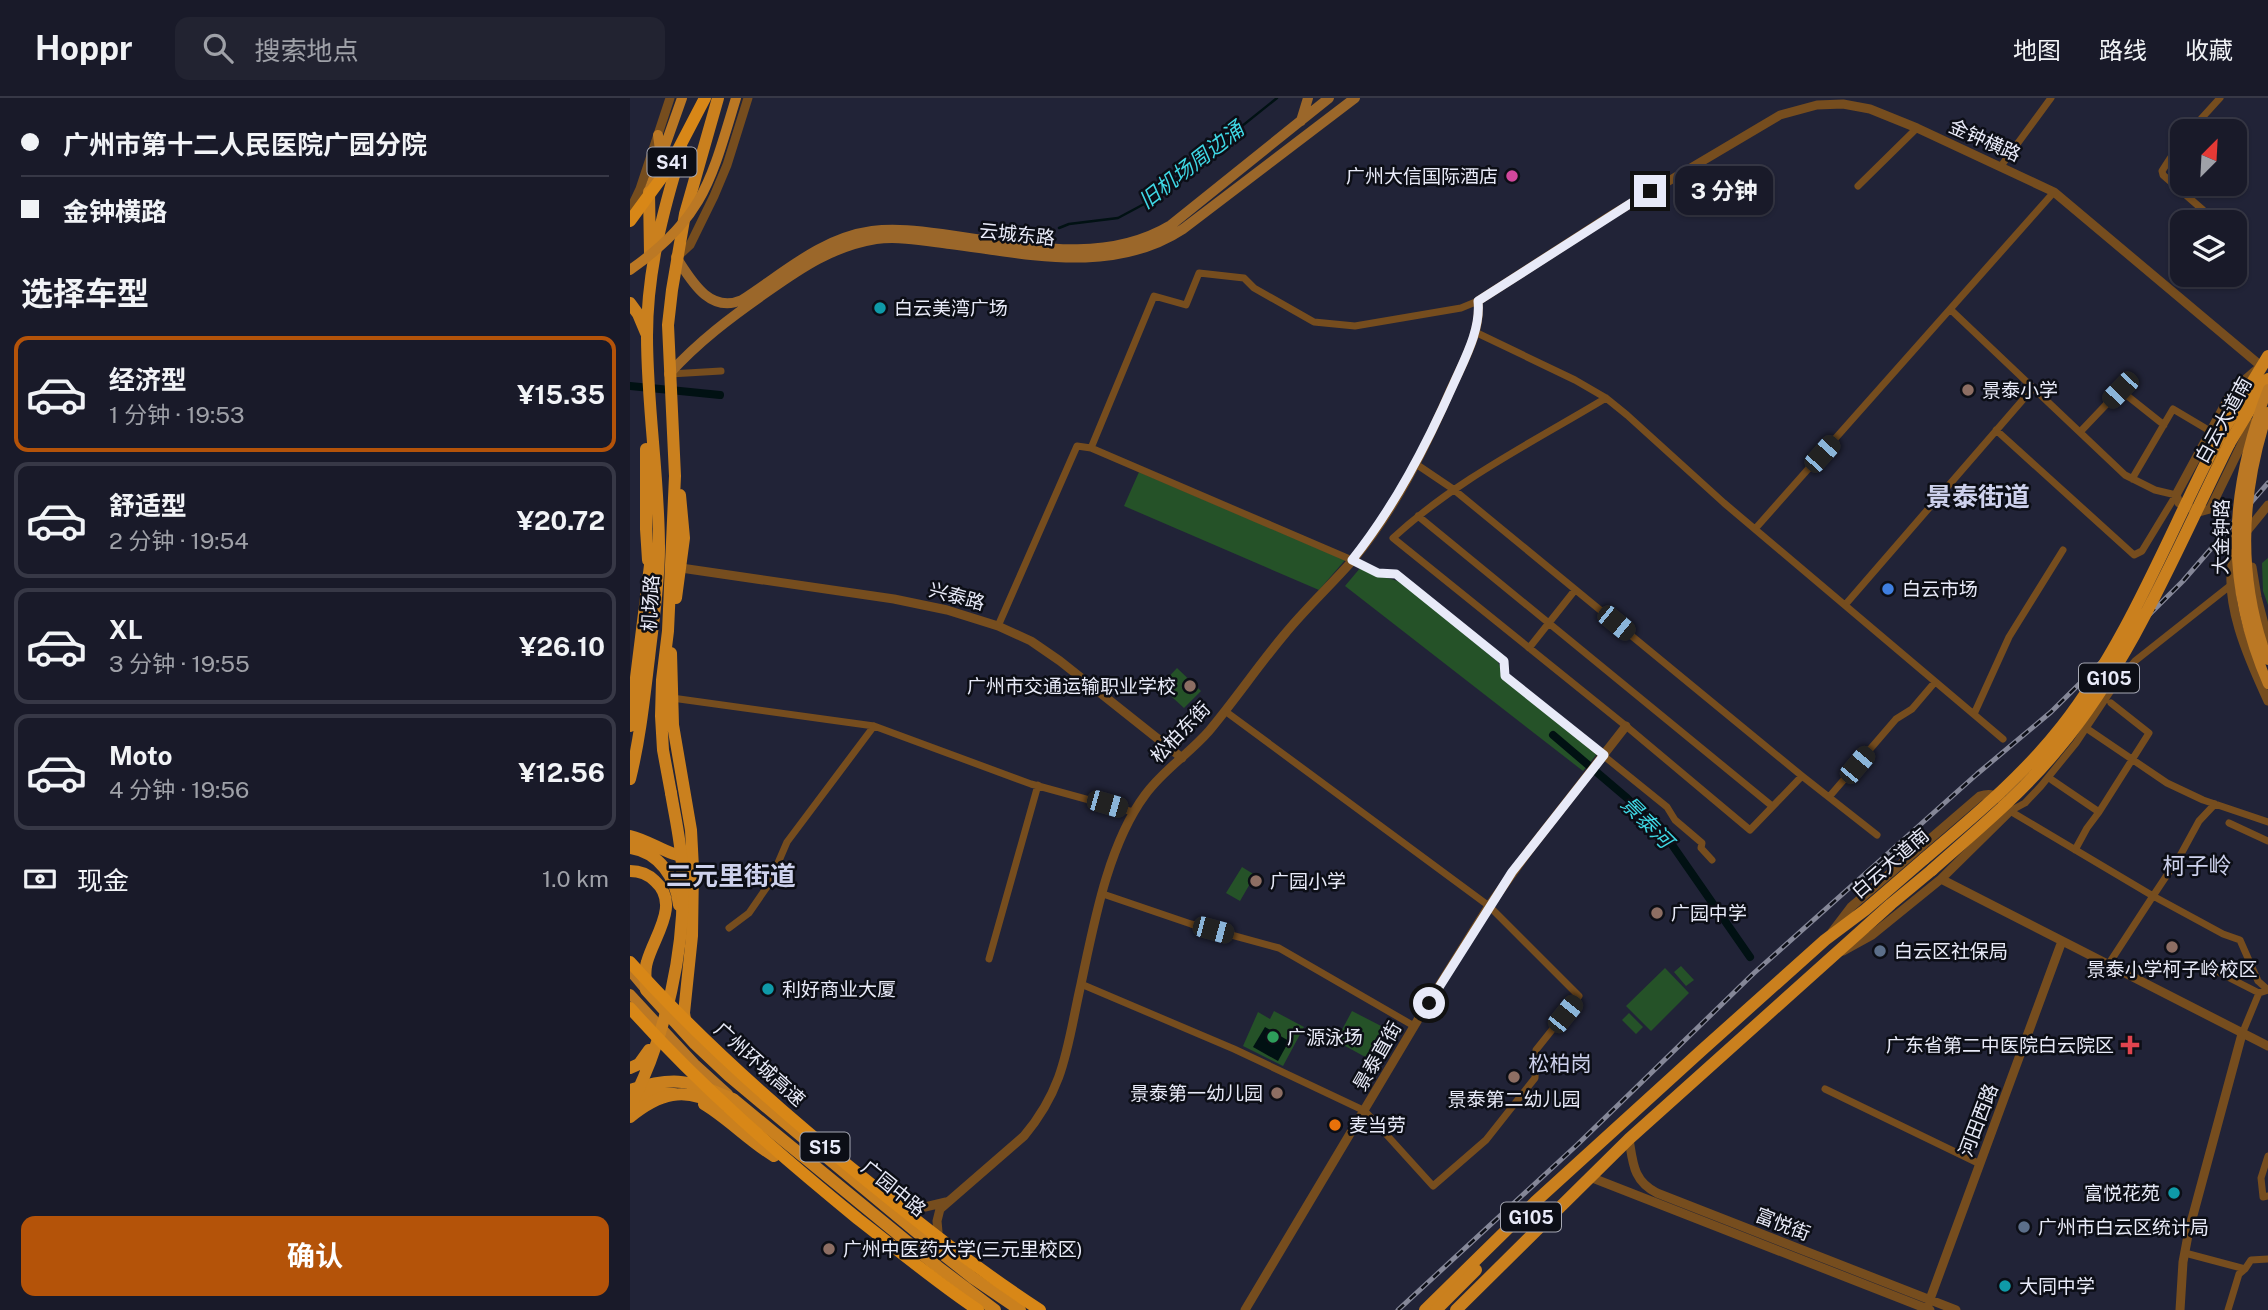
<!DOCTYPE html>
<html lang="zh">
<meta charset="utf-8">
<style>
body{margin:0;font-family:"Public Sans","Noto Sans SC",sans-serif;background:#222331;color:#f1f3f6;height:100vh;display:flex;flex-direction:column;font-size:26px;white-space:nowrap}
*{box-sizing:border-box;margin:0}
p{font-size:23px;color:#9fa1a8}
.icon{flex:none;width:38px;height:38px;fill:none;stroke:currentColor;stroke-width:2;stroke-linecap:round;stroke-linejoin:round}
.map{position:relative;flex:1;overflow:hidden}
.drawer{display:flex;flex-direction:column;background:#191a29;width:630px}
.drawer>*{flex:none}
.guide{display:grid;align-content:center;height:154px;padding:0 21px;background:#191a29}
.needle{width:46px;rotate:24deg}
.buttons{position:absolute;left:1540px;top:21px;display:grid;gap:14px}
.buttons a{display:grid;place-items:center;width:77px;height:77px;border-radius:14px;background:#191a29;box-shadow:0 2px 5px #0004,0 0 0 2px #373846;font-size:35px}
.end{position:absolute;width:32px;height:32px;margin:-16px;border:9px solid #e8eaf8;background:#111;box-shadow:0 0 0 4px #111}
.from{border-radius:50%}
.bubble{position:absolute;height:49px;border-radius:14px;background:#191a29;box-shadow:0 2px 5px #0004,0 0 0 2px #373846;font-size:23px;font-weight:700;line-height:49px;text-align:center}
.car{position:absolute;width:21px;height:42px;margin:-21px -10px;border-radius:9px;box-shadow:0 0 5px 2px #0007;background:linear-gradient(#222 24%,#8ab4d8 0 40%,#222 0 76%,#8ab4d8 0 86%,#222 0)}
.guide b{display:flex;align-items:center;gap:24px;height:66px;font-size:26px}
.guide b+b{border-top:2px solid #373846}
.guide i{width:18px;height:18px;background:#f1f3f6}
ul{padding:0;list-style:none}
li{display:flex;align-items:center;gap:21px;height:116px;margin:0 14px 10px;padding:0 7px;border:4px solid #373846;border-radius:14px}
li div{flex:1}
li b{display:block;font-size:26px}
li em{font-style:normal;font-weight:700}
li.on{border-color:#b45309}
li>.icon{width:63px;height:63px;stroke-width:1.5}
h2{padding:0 21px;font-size:32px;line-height:84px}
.pay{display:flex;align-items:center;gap:18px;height:77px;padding:0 21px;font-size:26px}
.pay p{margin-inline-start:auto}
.cta{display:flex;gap:14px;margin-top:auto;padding:14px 21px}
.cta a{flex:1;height:80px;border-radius:14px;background:#b45309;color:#fff;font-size:28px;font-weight:700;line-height:80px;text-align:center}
header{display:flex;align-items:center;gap:42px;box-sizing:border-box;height:98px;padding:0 35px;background:#191a29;border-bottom:2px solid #373846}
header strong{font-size:33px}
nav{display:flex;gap:38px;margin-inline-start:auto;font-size:24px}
.search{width:490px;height:63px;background:#222331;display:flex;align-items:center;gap:18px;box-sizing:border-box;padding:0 24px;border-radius:14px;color:#9fa1a8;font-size:26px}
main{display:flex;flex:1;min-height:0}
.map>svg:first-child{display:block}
.green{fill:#255228}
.water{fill:#011113}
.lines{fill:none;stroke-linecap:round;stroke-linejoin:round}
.stream{stroke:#011113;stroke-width:2.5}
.canal{stroke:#011113;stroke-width:8}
.minor{stroke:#764d1e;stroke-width:7}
.tertiary{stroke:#764d1e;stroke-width:9}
.secondary{stroke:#9b672a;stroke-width:10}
.primary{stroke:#bb7824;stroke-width:10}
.trunk{stroke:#ca801e;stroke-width:12}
.rail-casing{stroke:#858798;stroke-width:5}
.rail{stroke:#0c0e16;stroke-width:2.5;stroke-dasharray:8;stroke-linecap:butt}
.primary-bridge{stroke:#bb7824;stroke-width:10}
.trunk-bridge{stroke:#ca801e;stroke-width:12}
.motorway-bridge{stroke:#d88717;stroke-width:12}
.route{stroke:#e8eaf8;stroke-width:9}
.hotel-dot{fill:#d1479c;stroke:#0c0e16;stroke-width:2.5}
.culture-dot{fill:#0f9aa8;stroke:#0c0e16;stroke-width:2.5}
.education-dot{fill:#8d6e63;stroke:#0c0e16;stroke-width:2.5}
.shop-dot{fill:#3f7fe0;stroke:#0c0e16;stroke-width:2.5}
.service-dot{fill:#5c6f8a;stroke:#0c0e16;stroke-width:2.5}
.leisure-dot{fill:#2e9e5b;stroke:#0c0e16;stroke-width:2.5}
.health-dot{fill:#e0444e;stroke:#0c0e16;stroke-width:2.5}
.food-dot{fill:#e8710a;stroke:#0c0e16;stroke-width:2.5}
.labels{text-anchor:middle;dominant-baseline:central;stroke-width:5;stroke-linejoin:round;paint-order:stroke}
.shield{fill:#0c0e16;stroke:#a6a8b4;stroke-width:2}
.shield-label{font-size:18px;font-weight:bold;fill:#e8eaf8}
.street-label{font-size:19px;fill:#e8eaf8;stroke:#0c0e16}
.poi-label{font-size:19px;fill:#e8eaf8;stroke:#0c0e16;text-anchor:start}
.water-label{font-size:21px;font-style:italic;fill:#3fd8e5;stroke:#0c0e16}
.neighbourhood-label{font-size:21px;fill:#cdd1ec;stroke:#0c0e16}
.quarter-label{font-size:23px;fill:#cdd1ec;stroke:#0c0e16}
.district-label{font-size:26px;font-weight:bold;fill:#cdd1ec;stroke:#0c0e16}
</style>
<header>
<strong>Hoppr</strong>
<div class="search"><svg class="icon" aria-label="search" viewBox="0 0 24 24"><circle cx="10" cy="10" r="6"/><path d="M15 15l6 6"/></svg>搜索地点</div>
<nav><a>地图</a><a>路线</a><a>收藏</a></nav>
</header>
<main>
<section class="drawer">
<div class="guide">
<b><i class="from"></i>广州市第十二人民医院广园分院</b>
<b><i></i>金钟横路</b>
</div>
<h2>选择车型</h2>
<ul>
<li class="on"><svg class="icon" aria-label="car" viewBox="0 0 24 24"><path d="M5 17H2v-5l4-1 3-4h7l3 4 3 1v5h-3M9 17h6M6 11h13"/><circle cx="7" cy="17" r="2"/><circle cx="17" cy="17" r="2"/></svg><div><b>经济型</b><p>1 分钟 · 19:53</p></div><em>¥15.35</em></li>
<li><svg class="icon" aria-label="car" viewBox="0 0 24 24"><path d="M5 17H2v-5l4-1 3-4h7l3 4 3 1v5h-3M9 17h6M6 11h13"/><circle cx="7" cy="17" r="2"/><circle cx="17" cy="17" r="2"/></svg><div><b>舒适型</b><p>2 分钟 · 19:54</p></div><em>¥20.72</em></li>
<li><svg class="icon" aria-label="car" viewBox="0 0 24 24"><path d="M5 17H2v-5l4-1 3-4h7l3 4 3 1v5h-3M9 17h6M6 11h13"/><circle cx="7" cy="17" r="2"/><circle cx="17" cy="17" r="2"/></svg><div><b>XL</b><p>3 分钟 · 19:55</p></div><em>¥26.10</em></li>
<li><svg class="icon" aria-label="car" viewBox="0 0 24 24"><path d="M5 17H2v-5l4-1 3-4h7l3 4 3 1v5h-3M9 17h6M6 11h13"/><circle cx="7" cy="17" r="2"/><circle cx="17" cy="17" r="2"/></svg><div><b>Moto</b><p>4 分钟 · 19:56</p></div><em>¥12.56</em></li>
</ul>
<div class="pay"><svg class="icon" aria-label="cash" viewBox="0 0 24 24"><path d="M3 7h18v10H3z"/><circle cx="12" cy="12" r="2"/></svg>现金<p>1.0 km</p></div>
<div class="cta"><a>确认</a></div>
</section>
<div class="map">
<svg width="1638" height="1212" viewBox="0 0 1638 1212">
<rect width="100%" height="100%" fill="#212337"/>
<path class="green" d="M509 374 715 462 689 492 494 408Z
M1638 460V507L1633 493 1632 465Z
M731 469 747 477 771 484 868 564 874 579 967 656 953 673 715 488Z
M547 570 571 593 554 610 530 588Z
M612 769 625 777 610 803 596 795Z
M1051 868 1064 882 1056 888 1044 874Z
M1035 870 1059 895 1021 933 996 908Z
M644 913 674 929 653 968 613 948 628 914 640 921Z
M722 913 755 930 739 961 706 943Z
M999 915 1013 929 1006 936 992 922Z"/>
<path class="water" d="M635 929 659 943 648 963 623 949Z"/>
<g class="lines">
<path class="stream" d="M429 130 439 126 488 120 516 105 647 0"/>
<path class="canal" d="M0 288 90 297
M923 637 997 700 1038 741 1120 859"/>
<path class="minor" d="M1560 33 1590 0
M1552 42 1532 73 1533 77 1573 112
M1371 68 1421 0
M1228 88 1287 30
M1321 212 1495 377 1525 392 1546 397 1512 453 1504 457 1366 332
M845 234 945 282 976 300 997 317 1094 405 1373 641
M40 276 91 273
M976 300C903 344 826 382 763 440L996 628 1120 732 1172 678
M1451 333 1490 292 1534 327
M461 350 524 198 556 207 569 175 614 180 624 190 684 224 725 228 831 210 848 203
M786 366 823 391 1172 678 1247 737
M1502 381 1543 311 1580 333
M788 418 1142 708
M1125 431 1424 94
M1215 507 1403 290
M368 528 447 348 461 350 722 462 748 475 766 476 874 563 875 578 1037 709 1045 722 1072 745 1071 750 1082 762
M899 550 945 492
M42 600 244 628 401 686 503 714
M1344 616 1379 539 1433 452
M1456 630 1537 685 1573 702 1638 724
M1422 682 1469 714
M1199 699 1266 621 1282 611 1305 584
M1585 706 1569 723 1551 756 1523 798 1593 836 1610 842 1628 883 1638 892
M1380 713 1395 705 1411 688 1446 645 1484 588 1505 563 1601 487
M1380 713 1523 798 1478 867
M1599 725 1638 743
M1445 752 1457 730 1469 714 1519 635 1481 605
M473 796 561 826 649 850 784 928
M99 830 119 815 139 786 157 744 244 628
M359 861 408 687
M1582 871 1629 895
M451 886 604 951 735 1013 803 1088 856 1042 905 980 906 952 949 898 859 808 595 613
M1612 936 1629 895 1638 892
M1195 991 1350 1066
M1638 1058 1631 1080 1633 1099 1638 1098
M1555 1155 1615 1171 1621 1162 1638 1161
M1598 1212 1609 1176 1615 1171"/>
<path class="tertiary" d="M0 112 10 91 40 0
M48 158 60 147 84 98 97 67 118 0
M1617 433 1638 407
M1605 454C1590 499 1619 562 1638 603
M1622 469 1627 499 1638 542
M51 470 264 501 317 512 368 528 401 543 430 563 552 660
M1311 781 1638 948
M1202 834 1221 809 1350 698C1365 693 1373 701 1380 713L1311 781 1242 837 1213 853
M999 1041C1003 1065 1003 1083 1027 1095L1326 1212
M960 1079 1300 1212
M276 1108 295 1109 316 1104
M308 1134 307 1123 310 1111 394 1038C436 988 437 947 451 886 464 825 478 747 515 697 533 672 559 656 579 633 605 602 628 568 654 537 675 511 700 488 722 463 764 413 794 353 820 293 832 266 852 234 848 203L983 116 1150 17 1187 7 1213 6 1240 11 1287 30 1424 94 1631 268 1610 286 1598 301 1546 397 1549 405 1569 414 1580 411 1622 325
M615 1212 789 920 859 808 900 751 996 628
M1296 1212 1432 843
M1550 1212 1553 1164 1559 1132 1612 936"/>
<path class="secondary" d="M671 23 678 0
M46 159C61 182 79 216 112 202 154 175 191 140 242 133 265 130 289 133 312 136 388 146 471 169 541 127L699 0
M39 276C68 244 101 219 137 194 171 170 203 148 246 141 270 138 296 143 320 146 398 156 483 177 553 131L725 0"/>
<path class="primary" d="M28 37 31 59
M19 93 52 0
M0 873 16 892
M0 896 65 966 98 996"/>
<path class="trunk" d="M19 94 20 156
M0 205 8 216 16 235
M1588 341 1638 258
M1599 346 1638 281
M16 351V431L18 462
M46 500 54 440 50 397
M41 555 43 627 61 732 63 770 62 838 54 915 56 927
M0 628 22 451
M0 681C10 641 14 601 19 560 23 524 29 487 29 450 29 379 17 309 17 238 17 173 33 112 52 51
M41 695 33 652 31 618 32 582 38 533 45 378 38 227 42 192 55 116 88 0
M0 738C22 743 39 759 61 759
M0 750C29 754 46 780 49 807
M0 773C10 773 18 776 25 783 51 806 24 838 17 864 14 873 16 883 16 892L65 946 99 978 314 1157 343 1180 390 1212
M0 992C46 977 60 983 103 1001L308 1169 365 1212
M0 1002 23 995 44 996
M74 1006C99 1021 119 1043 144 1058
M795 1212 905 1104 1071 953 1195 842 1235 812 1294 761
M826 1212 999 1041 1261 806 1302 772"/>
<defs>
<path id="rail" d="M768 1212 948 1046 1124 875 1347 676 1421 614 1553 483 1638 385"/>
</defs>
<use href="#rail" class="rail-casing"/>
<use href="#rail" class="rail"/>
<path class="primary-bridge" d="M0 172C74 120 81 82 106 0
M1638 291C1598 393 1594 485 1638 586
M1638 314C1611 396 1607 480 1638 562"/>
<path class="trunk-bridge" d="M1294 761C1343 719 1392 679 1432 628 1499 542 1538 437 1588 341
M1302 772C1346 733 1391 696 1428 651 1503 561 1547 450 1599 346
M0 970 9 966 19 952
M0 1009C36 938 57 849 52 769 51 744 45 719 41 695
M0 1019C28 996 55 987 88 1008
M806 1212 846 1172"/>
<path class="motorway-bridge" d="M0 123 38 71 75 0
M0 864C71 943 149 1012 231 1078 289 1125 347 1171 410 1212
M0 910C69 987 147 1055 228 1121 268 1152 306 1184 348 1212"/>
</g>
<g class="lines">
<path class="route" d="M799 905 882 774 974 657 875 578 874 563 766 476 748 475 722 462C765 408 796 348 824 285 835 260 851 231 848 203L1020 93"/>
</g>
<circle class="hotel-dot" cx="882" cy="78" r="7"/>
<g class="culture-dot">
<circle cx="250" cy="210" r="7"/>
<circle cx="138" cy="891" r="7"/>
<circle cx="1544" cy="1095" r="7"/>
<circle cx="1375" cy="1188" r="7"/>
</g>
<g class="education-dot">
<circle cx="1338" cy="292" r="7"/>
<circle cx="560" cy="588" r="7"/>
<circle cx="626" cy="783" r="7"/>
<circle cx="1027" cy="815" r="7"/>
<circle cx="1542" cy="849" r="7"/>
<circle cx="884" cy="979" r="7"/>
<circle cx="647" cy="995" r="7"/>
<circle cx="199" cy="1151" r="7"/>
</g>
<circle class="shop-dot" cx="1258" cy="491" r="7"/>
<g class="service-dot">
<circle cx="1250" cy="853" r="7"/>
<circle cx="1394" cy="1129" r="7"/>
</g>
<circle class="leisure-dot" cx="643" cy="939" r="7"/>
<path class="health-dot" d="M1496.5 936.5h7v7h7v7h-7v7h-7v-7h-7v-7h7z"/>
<circle class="food-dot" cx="705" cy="1027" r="7"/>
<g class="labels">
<g class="shield">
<rect x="17.5" y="49.5" width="49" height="29" rx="5"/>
<rect x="1449" y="565.5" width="60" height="29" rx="5"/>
<rect x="170.5" y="1034.5" width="49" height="29" rx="5"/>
<rect x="871" y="1104.5" width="60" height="29" rx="5"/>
</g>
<g class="shield-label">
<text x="42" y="64">S41</text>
<text x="1479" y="580">G105</text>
<text x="195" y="1049">S15</text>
<text x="901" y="1119">G105</text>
</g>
<g class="street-label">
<text transform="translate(1355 42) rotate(24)">金钟横路</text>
<text transform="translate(387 136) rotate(6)">云城东路</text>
<text transform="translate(1593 322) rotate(-61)">白云大道南</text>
<text transform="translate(1591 439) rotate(-89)">大金钟路</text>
<text transform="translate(327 498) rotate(15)">兴泰路</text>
<text transform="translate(20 505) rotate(-87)">机场路</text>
<text transform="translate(550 634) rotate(-46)">松柏东街</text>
<text transform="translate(1260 765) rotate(-41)">白云大道南</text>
<text transform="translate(747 958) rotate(-60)">景泰直街</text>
<text transform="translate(130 966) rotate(42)">广州环城高速</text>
<text transform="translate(1348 1022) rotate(-69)">河田西路</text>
<text transform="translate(264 1090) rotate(39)">广园中路</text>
<text transform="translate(1153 1126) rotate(21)">富悦街</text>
</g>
<g class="poi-label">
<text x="868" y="78" text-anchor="end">广州大信国际酒店</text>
<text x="264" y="210">白云美湾广场</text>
<text x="1352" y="292">景泰小学</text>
<text x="1272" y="491">白云市场</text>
<text x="546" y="588" text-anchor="end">广州市交通运输职业学校</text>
<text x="640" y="783">广园小学</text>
<text x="1041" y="815">广园中学</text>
<text x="1264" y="853">白云区社保局</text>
<text x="1542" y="871" text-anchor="middle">景泰小学柯子岭校区</text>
<text x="152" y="891">利好商业大厦</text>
<text x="657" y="939">广源泳场</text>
<text x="1484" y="947" text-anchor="end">广东省第二中医院白云院区</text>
<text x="633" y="995" text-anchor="end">景泰第一幼儿园</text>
<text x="884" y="1001" text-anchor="middle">景泰第二幼儿园</text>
<text x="719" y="1027">麦当劳</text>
<text x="1530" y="1095" text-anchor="end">富悦花苑</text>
<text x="1408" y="1129">广州市白云区统计局</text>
<text x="213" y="1151">广州中医药大学(三元里校区)</text>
<text x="1389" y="1188">大同中学</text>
</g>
<g class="water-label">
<text transform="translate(561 67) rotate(-38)">旧机场周边涌</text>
<text transform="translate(1017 724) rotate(45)">景泰河</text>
</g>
<g class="neighbourhood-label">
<text x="930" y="965">松柏岗</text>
</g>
<g class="quarter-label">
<text x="1567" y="767">柯子岭</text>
</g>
<g class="district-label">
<text x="1348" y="398">景泰街道</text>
<text x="101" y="777">三元里街道</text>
</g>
</g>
</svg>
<div class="buttons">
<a><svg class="needle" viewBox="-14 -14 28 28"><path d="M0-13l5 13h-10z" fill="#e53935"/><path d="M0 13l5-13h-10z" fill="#9fa1a8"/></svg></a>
<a><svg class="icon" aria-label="layers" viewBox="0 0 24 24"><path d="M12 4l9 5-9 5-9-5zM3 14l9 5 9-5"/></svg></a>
</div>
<i class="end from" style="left:799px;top:905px"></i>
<i class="end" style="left:1020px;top:93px"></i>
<div class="bubble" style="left:1045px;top:68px;width:98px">3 分钟</div>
<i class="car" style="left:1490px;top:292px;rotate:224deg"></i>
<i class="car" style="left:1192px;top:356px;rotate:42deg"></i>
<i class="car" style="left:986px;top:525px;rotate:129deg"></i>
<i class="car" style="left:1227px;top:667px;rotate:40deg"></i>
<i class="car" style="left:477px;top:706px;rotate:106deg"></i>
<i class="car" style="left:583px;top:832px;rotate:105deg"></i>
<i class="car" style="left:935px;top:916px;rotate:39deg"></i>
</div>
</main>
